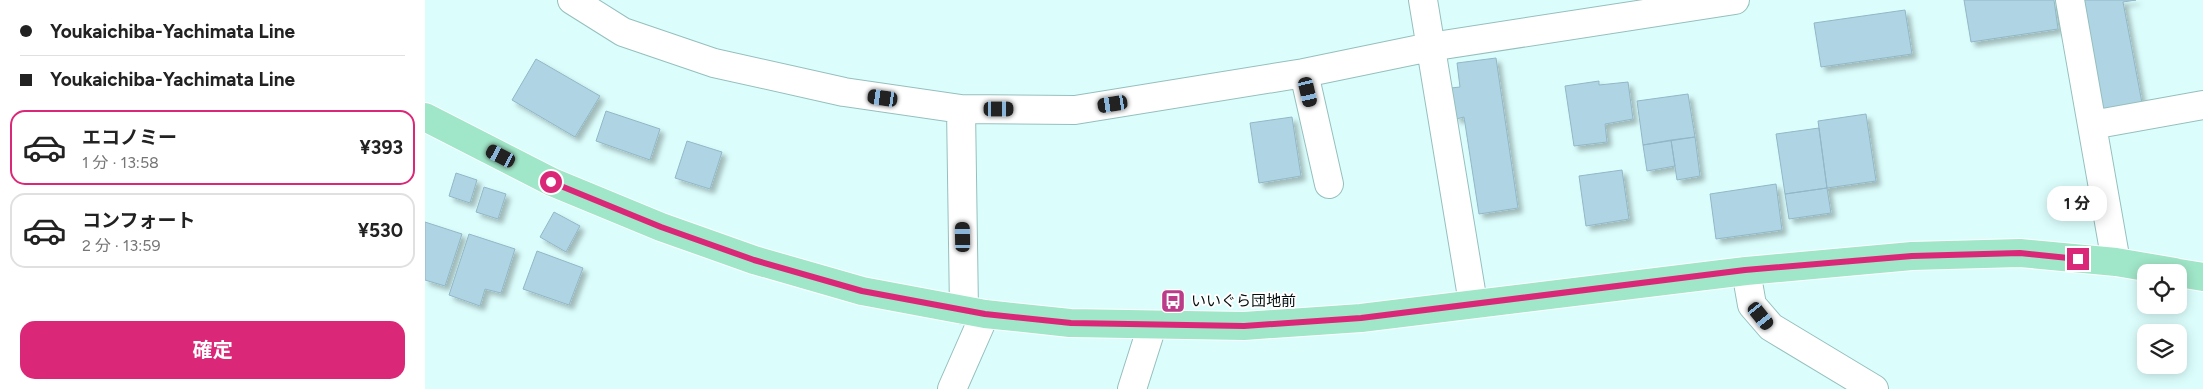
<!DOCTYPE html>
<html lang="ja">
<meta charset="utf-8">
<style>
body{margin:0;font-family:Figtree,"Noto Sans JP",sans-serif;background:#f2f2f2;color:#222;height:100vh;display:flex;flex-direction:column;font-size:19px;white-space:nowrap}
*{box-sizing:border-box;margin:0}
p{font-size:16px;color:#767676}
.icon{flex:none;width:28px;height:28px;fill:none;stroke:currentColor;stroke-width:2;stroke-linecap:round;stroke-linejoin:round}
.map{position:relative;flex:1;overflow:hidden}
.panel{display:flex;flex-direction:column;background:#fff;width:425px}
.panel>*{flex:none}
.top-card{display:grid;align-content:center;height:110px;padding:0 20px;background:#fff}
.controls{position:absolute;left:1712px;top:264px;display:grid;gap:10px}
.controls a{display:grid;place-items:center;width:50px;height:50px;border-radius:10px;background:#fff;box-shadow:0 2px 12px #0003;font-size:25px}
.end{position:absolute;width:22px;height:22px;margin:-11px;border:6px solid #db2777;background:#fff;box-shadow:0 0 0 2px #fff}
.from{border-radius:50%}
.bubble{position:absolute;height:35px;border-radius:15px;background:#fff;box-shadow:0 2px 12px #0003;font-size:16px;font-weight:700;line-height:35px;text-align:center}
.car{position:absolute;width:15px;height:30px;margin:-15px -8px;border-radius:6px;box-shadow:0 0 4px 1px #0007;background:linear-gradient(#222 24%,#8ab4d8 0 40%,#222 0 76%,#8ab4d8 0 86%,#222 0)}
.top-card b{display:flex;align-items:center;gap:18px;height:48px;font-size:19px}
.top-card b+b{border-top:1px solid #e0e0e0}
.top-card i{width:12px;height:12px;background:#222}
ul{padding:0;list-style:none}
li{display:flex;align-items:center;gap:15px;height:75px;margin:0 10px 8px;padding:0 10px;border:2px solid #e0e0e0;border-radius:15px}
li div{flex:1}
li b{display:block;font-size:19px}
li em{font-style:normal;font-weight:700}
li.on{border-color:#db2777}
li>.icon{width:45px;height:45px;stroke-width:1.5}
.button{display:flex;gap:10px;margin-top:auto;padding:10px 20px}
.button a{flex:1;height:58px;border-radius:15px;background:#db2777;color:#fff;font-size:20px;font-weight:700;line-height:58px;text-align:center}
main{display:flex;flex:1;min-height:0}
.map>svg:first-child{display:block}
.building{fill:#afd5e4;stroke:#92b7c6;filter:url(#shadow)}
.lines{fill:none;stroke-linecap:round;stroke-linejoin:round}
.minor-casing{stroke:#95bfbd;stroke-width:30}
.major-casing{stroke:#fff;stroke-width:30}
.minor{stroke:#fff;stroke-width:28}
.major{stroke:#a0e6c8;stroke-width:28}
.route{stroke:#db2777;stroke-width:6}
.labels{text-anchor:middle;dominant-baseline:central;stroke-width:4;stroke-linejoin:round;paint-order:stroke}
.poi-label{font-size:15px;fill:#020f0e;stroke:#fff;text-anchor:start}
</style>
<main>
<section class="panel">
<div class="top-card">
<b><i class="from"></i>Youkaichiba-Yachimata Line</b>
<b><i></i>Youkaichiba-Yachimata Line</b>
</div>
<ul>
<li class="on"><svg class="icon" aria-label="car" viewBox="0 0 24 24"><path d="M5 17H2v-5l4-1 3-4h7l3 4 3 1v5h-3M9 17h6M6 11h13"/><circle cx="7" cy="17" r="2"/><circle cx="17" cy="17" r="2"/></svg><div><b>エコノミー</b><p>1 分 · 13:58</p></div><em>¥393</em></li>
<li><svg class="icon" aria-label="car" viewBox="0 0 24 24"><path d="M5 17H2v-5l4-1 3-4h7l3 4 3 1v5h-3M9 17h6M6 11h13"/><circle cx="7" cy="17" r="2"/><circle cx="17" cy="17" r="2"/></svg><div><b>コンフォート</b><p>2 分 · 13:59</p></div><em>¥530</em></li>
</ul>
<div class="button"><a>確定</a></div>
</section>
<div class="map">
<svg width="1778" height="389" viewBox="0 0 1778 389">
<defs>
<filter id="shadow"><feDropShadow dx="4.5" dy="4.5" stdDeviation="2.5" flood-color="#0004"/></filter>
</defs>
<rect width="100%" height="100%" fill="#dbfefd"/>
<path class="building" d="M1539 0H1629L1633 29 1546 42Z
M1653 0H1711L1698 2 1717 103 1674 111Z
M1480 10 1487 54 1396 67 1389 23Z
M1071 58 1093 208 1054 214 1039 117 1031 119 1026 88 1035 87 1032 63Z
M111 59 175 96 150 137 87 100Z
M1174 81V85L1203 82 1208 119 1180 124 1182 142 1149 146 1140 86Z
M1263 94 1270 137 1218 145 1212 101Z
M181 111 235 129 225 160 171 141Z
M1441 114 1451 181 1402 188 1393 121Z
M867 117 876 176 834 183 825 123Z
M1394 128 1402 188 1360 194 1351 134Z
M1270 137 1275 176 1252 180 1246 140Z
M1246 140 1250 166 1222 171 1218 145Z
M262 141 297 152 285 189 250 178Z
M1197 170 1204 219 1161 226 1154 176Z
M31 173 52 180 45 203 24 196Z
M1351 184 1357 230 1291 239 1285 194Z
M59 187 81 194 73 219 51 212Z
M1402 188 1406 213 1364 219 1360 194Z
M129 212 155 226 141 252 115 237Z
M0 222 37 234 20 286 0 280Z
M44 234 90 249 76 293 60 289 55 306 24 295Z
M112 251 158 268 144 305 98 289Z"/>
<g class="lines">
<defs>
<path id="minor" d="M147 0 198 32 289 63 419 92 536 109 650 110 879 73 1005 47 1310 0
M998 0 1048 303
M1645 0 1691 262
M879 73 904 184
M536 109 539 310
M1667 125 1778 105
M1321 271 1327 305 1346 327 1449 389
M527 389 560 314
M707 389 727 326"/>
<path id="major" d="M0 117 127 182 236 227 329 260 437 291 560 314 645 323 819 326 936 318 1321 271 1487 256 1595 253 1691 262 1750 272
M1754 273 1778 277"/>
</defs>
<use href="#minor" class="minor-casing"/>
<use href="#major" class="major-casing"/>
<use href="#minor" class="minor"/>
<use href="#major" class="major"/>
</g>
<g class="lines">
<path class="route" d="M126 182 236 227 329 260 437 291 560 314 646 323 819 326 936 318 1320 270 1487 256 1595 253 1653 259"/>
</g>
<defs>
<symbol id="bus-square" viewBox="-11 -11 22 22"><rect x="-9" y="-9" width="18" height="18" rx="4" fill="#bb3c89" stroke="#fff"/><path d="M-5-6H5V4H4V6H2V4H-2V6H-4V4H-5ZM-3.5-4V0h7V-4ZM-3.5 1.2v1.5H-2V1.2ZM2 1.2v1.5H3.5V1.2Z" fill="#fff"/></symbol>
</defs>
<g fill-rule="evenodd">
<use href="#bus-square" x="734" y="287" width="28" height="28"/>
</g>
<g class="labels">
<g class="poi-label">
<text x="766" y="301">いいぐら団地前</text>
</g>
</g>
</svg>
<div class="controls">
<a><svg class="icon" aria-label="locate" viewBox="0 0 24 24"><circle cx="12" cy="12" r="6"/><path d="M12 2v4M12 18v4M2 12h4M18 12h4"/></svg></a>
<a><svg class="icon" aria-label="layers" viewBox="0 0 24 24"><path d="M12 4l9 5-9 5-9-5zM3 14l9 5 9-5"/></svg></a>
</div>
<i class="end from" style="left:126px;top:182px"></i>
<i class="end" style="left:1653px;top:259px"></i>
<div class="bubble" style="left:1622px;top:186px;width:60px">1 分</div>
<i class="car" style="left:883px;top:92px;rotate:167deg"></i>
<i class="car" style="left:458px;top:98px;rotate:278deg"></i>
<i class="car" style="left:688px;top:104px;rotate:261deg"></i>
<i class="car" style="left:574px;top:109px;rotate:90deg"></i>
<i class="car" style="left:76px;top:156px;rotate:297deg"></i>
<i class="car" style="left:538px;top:237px;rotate:359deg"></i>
<i class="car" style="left:1336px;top:316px;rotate:141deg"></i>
</div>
</main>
